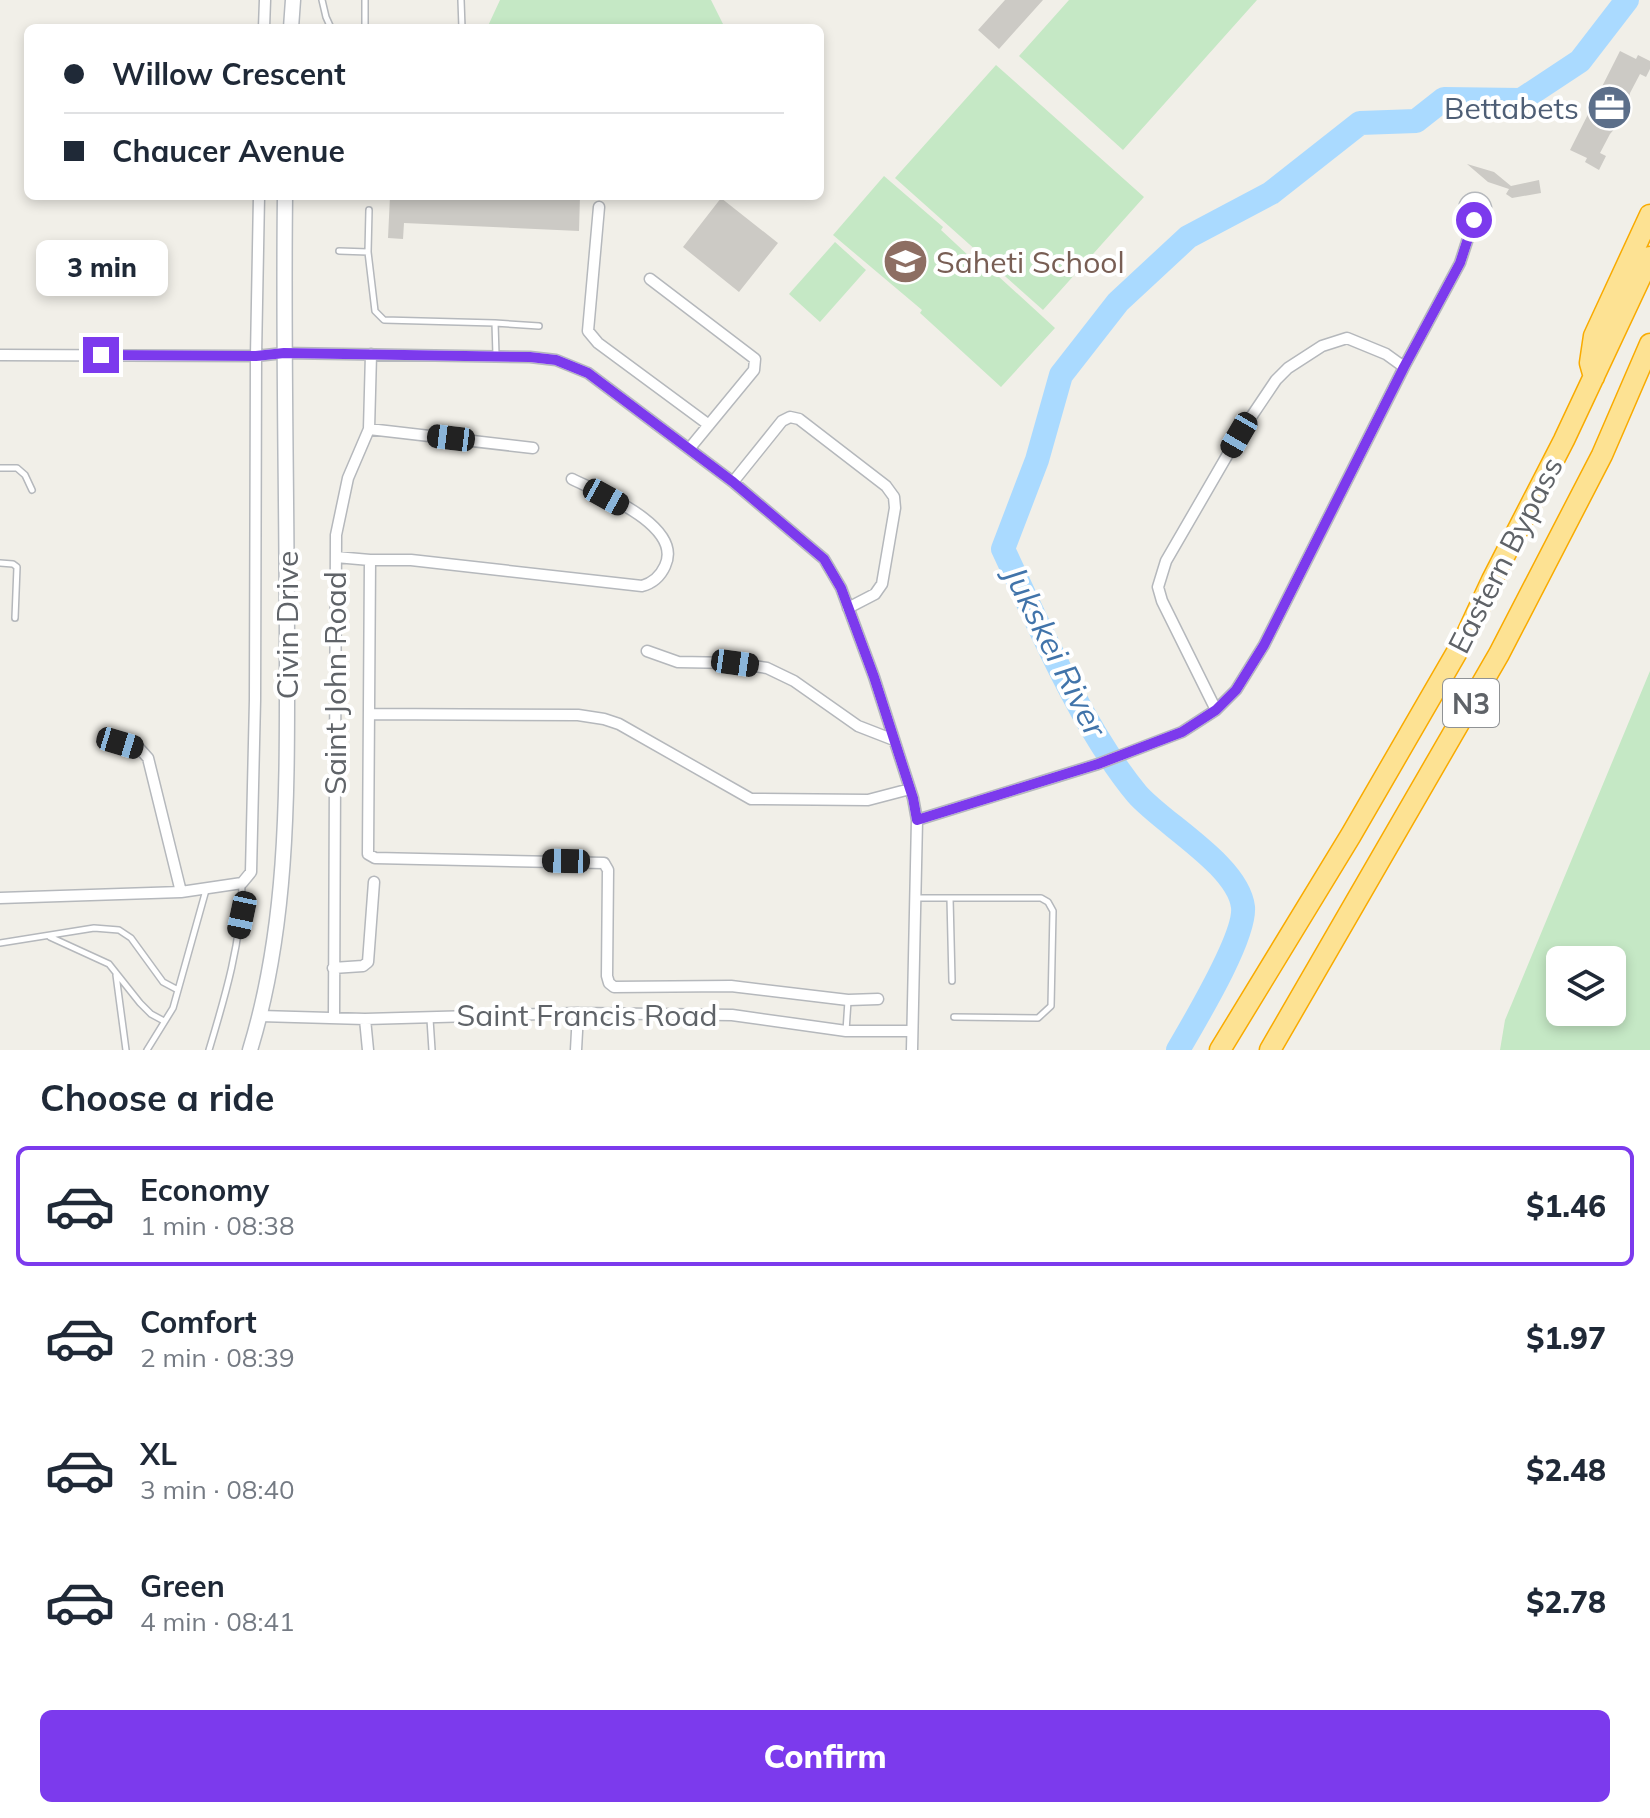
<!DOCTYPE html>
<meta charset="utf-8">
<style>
body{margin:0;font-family:Mulish,sans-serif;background:#f6f6f7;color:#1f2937;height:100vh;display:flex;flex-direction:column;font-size:30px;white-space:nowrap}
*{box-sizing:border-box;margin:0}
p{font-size:26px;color:#747a83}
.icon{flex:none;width:44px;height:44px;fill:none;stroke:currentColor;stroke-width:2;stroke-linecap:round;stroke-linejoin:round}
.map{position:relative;height:1050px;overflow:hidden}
.drawer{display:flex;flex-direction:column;background:#fff;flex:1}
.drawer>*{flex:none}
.hud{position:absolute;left:24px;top:24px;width:800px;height:176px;border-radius:12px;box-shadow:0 4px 12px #0003;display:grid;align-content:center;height:176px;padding:0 40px;background:#fff}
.tools{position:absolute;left:1546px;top:946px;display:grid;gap:16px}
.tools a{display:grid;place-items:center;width:80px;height:80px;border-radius:12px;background:#fff;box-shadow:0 4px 12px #0003;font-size:40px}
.end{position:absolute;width:36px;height:36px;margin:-18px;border:10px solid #7c3aed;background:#fff;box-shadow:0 0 0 4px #fff}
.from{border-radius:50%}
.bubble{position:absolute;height:56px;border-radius:12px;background:#fff;box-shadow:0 4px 12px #0003;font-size:26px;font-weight:800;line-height:56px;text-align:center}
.car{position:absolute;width:24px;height:48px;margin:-24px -12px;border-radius:10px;box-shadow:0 0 6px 2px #0007;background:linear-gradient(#222 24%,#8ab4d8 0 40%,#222 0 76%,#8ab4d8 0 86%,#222 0)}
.hud b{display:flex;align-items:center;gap:28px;height:76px;font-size:30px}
.hud b+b{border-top:2px solid #e0e1e3}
.hud i{width:20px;height:20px;background:#1f2937}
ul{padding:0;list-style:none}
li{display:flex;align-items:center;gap:24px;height:120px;margin:0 16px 12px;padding:0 24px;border:4px solid transparent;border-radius:12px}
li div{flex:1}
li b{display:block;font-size:30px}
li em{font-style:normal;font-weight:800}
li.on{border-color:#7c3aed}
li>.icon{width:72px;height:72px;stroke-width:1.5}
h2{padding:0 40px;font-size:36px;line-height:96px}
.cta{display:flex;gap:16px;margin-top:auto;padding:16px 40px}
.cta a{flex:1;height:92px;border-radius:12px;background:#7c3aed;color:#fff;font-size:32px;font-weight:800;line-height:92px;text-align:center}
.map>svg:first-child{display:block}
.green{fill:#c5e8c5;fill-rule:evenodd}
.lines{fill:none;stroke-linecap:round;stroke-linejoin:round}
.river{stroke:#aadaff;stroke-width:24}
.building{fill:#cccac5}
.lane-casing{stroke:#b5b8bc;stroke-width:8}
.street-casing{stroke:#b5b8bc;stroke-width:13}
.secondary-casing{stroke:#b6babf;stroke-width:17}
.highway-casing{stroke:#f9ab00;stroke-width:23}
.lane{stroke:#fff;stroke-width:5}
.street{stroke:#fff;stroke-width:10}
.secondary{stroke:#fff;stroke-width:14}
.highway{stroke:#fde293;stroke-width:20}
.route{stroke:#7c3aed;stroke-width:10}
.labels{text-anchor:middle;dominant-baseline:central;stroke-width:8;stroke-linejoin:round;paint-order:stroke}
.shield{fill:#fff;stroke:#8f9295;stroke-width:2}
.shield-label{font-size:28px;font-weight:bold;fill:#5f6368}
.service-label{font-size:30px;fill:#4e5e75;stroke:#fff;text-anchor:end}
.education-label{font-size:30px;fill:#785e54;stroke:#fff;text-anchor:start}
.street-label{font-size:30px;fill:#5f6368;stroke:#fff}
.water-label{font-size:32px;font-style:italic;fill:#4174aa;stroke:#fff}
</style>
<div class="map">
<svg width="1650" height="1050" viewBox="0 0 1650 1050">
<rect width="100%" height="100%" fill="#f1efe8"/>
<path class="green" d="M500 0H711L725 28H487Z
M1069 0H1257L1123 150 1019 56Z
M996 65 1144 197 1043 310 895 178Z
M884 176 943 227 941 230 970 257 974 254 1055 328 1001 387 920 313 922 310 833 235Z
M835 242 866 270 820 322 789 294Z
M1650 671V1050H1500L1505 1020ZM1560 960H1612V1012H1560Z"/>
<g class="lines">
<path class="river" d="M1178 1050C1194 1022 1246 937 1243 907 1238 865 1163 824 1137 794 1083 729 1039 626 1003 549L1037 460 1061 375 1118 302 1188 237 1271 193 1360 123 1416 121 1444 99 1521 100 1580 61 1627 0"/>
</g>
<path class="building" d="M1005 0H1043L999 49 978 30Z
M1620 51 1636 59 1638 55 1650 61V69L1646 77 1640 74 1630 93 1626 116 1610 134 1600 153 1606 156 1599 170 1585 162 1587 158 1570 150Z
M1467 164 1494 172 1511 186 1539 180 1541 193 1512 198 1506 194 1509 189 1488 182Z
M390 196H580L579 231 404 223 403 239 388 238Z
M721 198 778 243 739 292 683 247Z"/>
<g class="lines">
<defs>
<path id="lane" d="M322 0 326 17 331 28
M365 0V28
M461 0 462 28
M369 210 368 252 375 311 384 320 495 323 496 355
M339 251 368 252
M495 323 539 326
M0 468H17L25 475 32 490
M0 563 13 564 17 567 15 618
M915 898H1041L1048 902 1053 911 1051 1006 1038 1018 954 1017
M950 898 952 981
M50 937 109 964 140 1003 151 1014 164 1021
M0 943 94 928 119 930 131 938 163 982 178 990
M116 975 126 1050
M430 1019 432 1050
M846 1031 848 1001
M147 1050 173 1008 206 890
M209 1050C225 997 242 940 242 884"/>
<path id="street" d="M264 28 265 0
M1464 209a11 11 0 1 1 22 0a11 11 0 1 1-22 0Z
M599 207 588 331 598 343 709 425
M650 279 755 359 754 370 689 449
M0 355 256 356 284 353 530 357 556 360 588 373 733 482 824 559 841 588 874 677 913 798 917 820 912 1050
M369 429 533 448
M572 479C600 493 684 526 665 566 660 577 653 583 642 586L411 560H370L368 854 375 858 604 863 608 870 607 976 609 983 614 987 731 986 848 1000 878 999
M733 482 782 421 790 417 799 419 886 486 894 497 895 508 882 584 875 594 848 608
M336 557 370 560
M647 651 678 662 735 663 767 668 794 681 858 726 894 740
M1216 710 1162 601 1158 587 1166 561 1239 435 1276 380 1288 368 1322 346 1347 338 1386 354 1404 367
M369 714 578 715 604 719 619 724 751 799 868 800 910 789
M120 743 139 748 148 758 181 892
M917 820 1098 764 1182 732 1216 710 1236 690 1264 645 1404 367 1460 263 1474 220
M0 898 181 892 242 883 251 872 255 700 256 356 259 196
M333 968 363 966 368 962 374 882
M260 1016 365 1019 578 1013 732 1015 846 1031H912
M334 1017 336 535 348 478 369 429 371 354
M365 1019 368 1050
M576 1050 578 1013"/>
<path id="secondary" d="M291 28 293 0
M250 1050C289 923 287 789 287 658 287 504 283 350 285 196"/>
<path id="highway" d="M1594 377 1590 363 1594 336 1650 215
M1220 1050 1351 835 1465 638 1492 580 1564 440 1650 257
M1270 1050 1499 654 1602 455 1650 344"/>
</defs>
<use href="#lane" class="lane-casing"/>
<use href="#street" class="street-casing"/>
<use href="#secondary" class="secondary-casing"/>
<use href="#highway" class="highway-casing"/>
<use href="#lane" class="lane"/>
<use href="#street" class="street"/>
<use href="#secondary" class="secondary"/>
<use href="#highway" class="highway"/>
</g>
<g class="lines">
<path class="route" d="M101 355 256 356 284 353 530 357 556 360 588 373 733 482 824 559 841 588 874 677 913 798 917 820 1098 764 1182 732 1216 710 1236 690 1264 645 1404 367 1460 263 1474 220"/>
</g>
<defs>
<symbol id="office-disc" viewBox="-11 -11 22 22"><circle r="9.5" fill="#5c6f8a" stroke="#fff"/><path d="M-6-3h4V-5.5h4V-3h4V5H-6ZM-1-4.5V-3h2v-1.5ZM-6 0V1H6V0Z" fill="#fff"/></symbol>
<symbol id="school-disc" viewBox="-11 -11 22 22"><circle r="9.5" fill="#8d6e63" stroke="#fff"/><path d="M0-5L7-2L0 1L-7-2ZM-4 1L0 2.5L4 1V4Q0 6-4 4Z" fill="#fff"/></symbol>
</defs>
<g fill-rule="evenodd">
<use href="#office-disc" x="1584" y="82" width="51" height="51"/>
<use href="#school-disc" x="880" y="236" width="51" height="51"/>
</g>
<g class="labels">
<rect class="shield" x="1443" y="679" width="56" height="48" rx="6"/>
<g class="shield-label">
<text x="1471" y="703">N3</text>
</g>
<g class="service-label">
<text x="1579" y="108">Bettabets</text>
</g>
<g class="education-label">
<text x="936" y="262">Saheti School</text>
</g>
<g class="street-label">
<text transform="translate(1505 555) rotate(-63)">Eastern Bypass</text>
<text transform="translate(287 625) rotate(-90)">Civin Drive</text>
<text transform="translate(335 683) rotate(-90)">Saint John Road</text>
<text x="587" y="1015">Saint Francis Road</text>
</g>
<g class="water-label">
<text transform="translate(1056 651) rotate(63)">Jukskei River</text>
</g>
</g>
</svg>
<div class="tools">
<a><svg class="icon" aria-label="layers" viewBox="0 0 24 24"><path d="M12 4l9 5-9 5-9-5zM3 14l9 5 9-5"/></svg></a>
</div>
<i class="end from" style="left:1474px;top:220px"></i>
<i class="end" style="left:101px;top:355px"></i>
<div class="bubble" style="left:36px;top:240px;width:132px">3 min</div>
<i class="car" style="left:1239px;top:435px;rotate:210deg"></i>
<i class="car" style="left:451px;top:438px;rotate:277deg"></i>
<i class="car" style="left:606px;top:497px;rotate:119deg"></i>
<i class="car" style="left:735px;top:663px;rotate:98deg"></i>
<i class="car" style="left:120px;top:743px;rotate:107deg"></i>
<i class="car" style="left:566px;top:861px;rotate:271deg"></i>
<i class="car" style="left:242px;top:915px;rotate:192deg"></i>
<div class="hud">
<b><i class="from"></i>Willow Crescent</b>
<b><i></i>Chaucer Avenue</b>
</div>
</div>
<section class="drawer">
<h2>Choose a ride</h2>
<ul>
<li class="on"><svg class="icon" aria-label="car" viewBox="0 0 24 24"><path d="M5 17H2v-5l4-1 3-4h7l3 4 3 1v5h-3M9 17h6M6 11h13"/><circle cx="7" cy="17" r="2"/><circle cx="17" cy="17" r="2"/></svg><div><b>Economy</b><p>1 min · 08:38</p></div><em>$1.46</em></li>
<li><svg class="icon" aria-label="car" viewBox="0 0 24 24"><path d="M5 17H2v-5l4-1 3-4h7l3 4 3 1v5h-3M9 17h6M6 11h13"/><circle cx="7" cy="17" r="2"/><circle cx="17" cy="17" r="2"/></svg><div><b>Comfort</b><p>2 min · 08:39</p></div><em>$1.97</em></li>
<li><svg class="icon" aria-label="car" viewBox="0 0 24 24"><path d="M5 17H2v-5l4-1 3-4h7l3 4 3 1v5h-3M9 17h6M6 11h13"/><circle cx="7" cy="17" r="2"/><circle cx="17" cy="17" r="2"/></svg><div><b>XL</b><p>3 min · 08:40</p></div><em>$2.48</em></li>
<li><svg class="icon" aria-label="car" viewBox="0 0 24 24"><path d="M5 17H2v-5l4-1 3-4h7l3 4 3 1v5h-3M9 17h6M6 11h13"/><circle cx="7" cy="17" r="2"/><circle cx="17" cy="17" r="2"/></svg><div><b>Green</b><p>4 min · 08:41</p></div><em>$2.78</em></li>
</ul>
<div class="cta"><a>Confirm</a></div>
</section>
